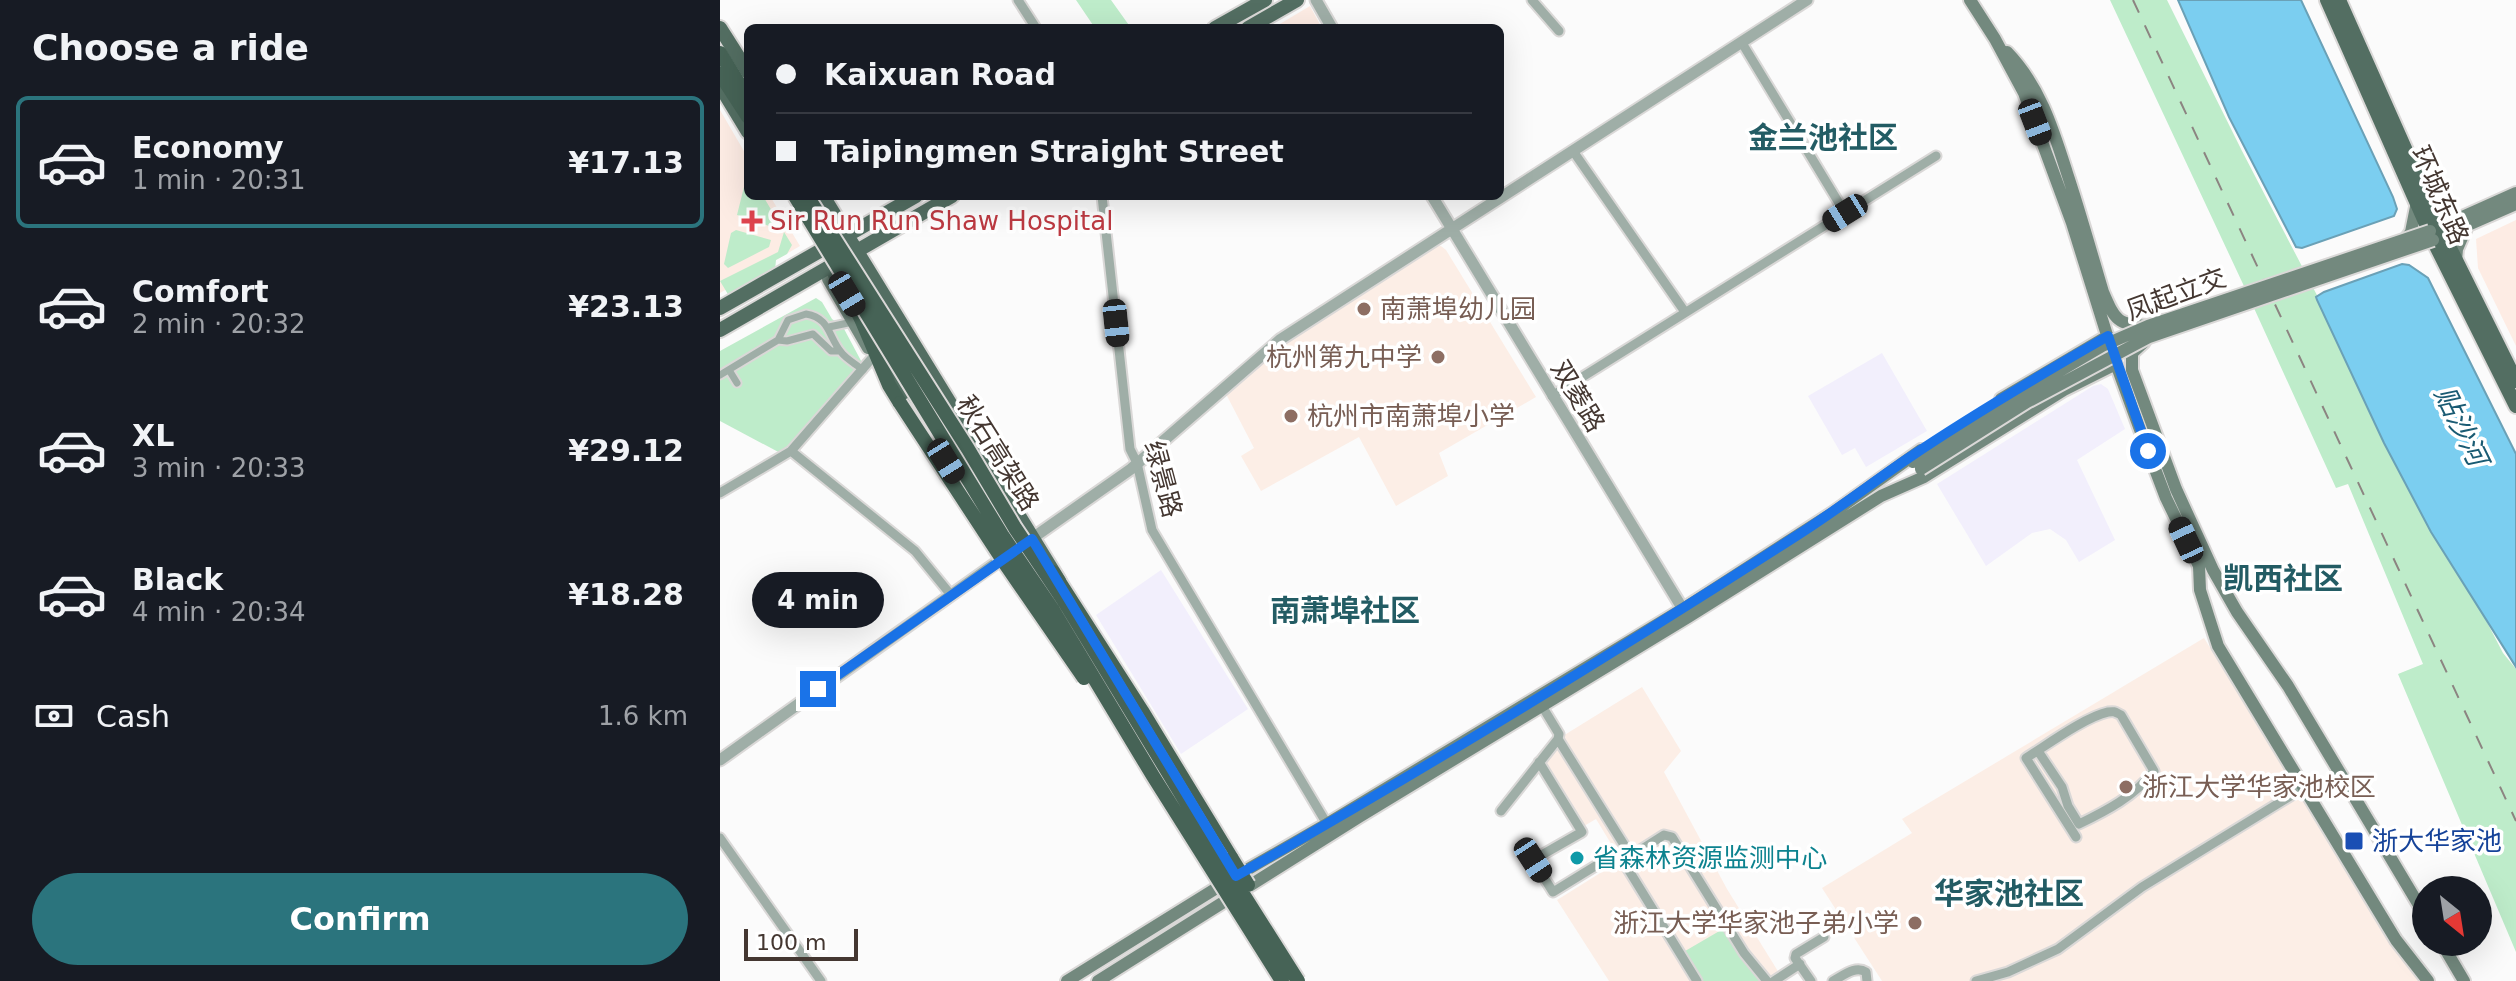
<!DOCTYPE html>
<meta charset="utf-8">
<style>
body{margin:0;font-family:"DejaVu Sans","Noto Sans SC",sans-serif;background:#20242c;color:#f1f3f6;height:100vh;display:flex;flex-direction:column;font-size:30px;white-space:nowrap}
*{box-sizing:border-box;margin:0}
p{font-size:26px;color:#9ea1a6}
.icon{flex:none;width:44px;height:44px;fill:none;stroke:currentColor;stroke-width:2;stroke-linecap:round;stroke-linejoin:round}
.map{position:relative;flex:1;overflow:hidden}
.drawer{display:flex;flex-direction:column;background:#171b24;width:720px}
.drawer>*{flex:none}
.top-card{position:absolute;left:24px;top:24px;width:760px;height:176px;border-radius:12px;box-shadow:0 8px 32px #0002;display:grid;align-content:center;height:176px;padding:0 32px;background:#171b24}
.needle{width:52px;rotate:150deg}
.tools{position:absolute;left:1692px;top:876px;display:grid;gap:16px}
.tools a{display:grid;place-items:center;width:80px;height:80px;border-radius:50%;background:#171b24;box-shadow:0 8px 32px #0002;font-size:40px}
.scale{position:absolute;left:24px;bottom:20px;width:114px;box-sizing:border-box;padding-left:8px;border:4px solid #443731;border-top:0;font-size:22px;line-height:28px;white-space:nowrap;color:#443731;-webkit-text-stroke:6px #fff;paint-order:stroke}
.end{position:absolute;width:36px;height:36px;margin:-18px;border:10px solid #1a73e8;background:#fff;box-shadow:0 0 0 4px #fff}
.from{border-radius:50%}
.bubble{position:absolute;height:56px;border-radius:28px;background:#171b24;box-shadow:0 8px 32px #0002;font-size:26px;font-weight:700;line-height:56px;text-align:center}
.car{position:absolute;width:24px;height:48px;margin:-24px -12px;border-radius:10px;box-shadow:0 0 6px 2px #0007;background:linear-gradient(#222 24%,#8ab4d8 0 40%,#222 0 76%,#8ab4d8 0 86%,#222 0)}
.top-card b{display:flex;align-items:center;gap:28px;height:76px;font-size:30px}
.top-card b+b{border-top:2px solid #363941}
.top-card i{width:20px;height:20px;background:#f1f3f6}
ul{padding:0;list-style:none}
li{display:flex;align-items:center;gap:24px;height:132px;margin:0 16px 12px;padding:0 16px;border:4px solid transparent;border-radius:12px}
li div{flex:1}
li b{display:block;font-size:30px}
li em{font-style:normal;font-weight:700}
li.current{border-color:#2b747d}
li>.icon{width:72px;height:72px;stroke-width:1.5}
h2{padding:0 32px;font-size:36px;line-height:96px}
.pay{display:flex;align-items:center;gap:20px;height:88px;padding:0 32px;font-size:30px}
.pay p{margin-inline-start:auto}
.button{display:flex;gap:16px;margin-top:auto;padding:16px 32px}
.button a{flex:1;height:92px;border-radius:48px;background:#2b747d;color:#fff;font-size:32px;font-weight:700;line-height:92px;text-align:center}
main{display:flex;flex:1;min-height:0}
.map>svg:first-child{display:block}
.commercial{fill:#f2effc}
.built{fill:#fdece4}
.education{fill:#fceee6}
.green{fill:#beecca}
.water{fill:#7bcef0;stroke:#6aa1b7;stroke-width:2}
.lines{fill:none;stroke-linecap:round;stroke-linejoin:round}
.pedestrian-casing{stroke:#dad8d7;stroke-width:11}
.minor-casing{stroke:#dad8d7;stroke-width:13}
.tertiary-casing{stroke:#dad8d7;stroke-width:15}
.secondary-casing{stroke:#dad8d7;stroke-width:16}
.primary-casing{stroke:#dad8d7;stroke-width:18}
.trunk-casing{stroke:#dad8d7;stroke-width:18}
.pedestrian{stroke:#9faea7;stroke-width:7}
.minor{stroke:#9faea7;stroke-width:9}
.tertiary{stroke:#9faea7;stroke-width:11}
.secondary{stroke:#73897e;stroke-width:12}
.primary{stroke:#536e62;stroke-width:14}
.trunk{stroke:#466356;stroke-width:14}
.rail{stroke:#8c8481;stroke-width:2;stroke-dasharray:14 14;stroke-linecap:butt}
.secondary-bridge-casing{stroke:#dad8d7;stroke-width:16;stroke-linecap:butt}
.trunk-bridge-casing{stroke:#dad8d7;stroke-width:18;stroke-linecap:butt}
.secondary-bridge{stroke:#73897e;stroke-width:12}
.trunk-bridge{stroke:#466356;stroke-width:14}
.route{stroke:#1a73e8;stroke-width:10}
.health-dot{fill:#e0444e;stroke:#fff;stroke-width:3}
.education-dot{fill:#8d6e63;stroke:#fff;stroke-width:3}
.transit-dot{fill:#1a4fb4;stroke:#fff;stroke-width:3}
.culture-dot{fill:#0f9aa8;stroke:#fff;stroke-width:3}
.labels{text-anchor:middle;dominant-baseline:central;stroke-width:7;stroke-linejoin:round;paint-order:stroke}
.street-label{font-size:26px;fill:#443731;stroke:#fff}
.health-label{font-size:26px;fill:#be3a42;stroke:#fff;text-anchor:start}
.education-label{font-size:26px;fill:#785e54;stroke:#fff;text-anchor:start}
.transit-label{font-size:26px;fill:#164399;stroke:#fff;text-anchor:start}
.culture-label{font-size:26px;fill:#0d838f;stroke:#fff;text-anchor:start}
.water-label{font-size:28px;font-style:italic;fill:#1a5b73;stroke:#fff}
.quarter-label{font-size:30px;font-weight:bold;fill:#235c64;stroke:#fff}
</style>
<main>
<section class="drawer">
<h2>Choose a ride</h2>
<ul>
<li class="current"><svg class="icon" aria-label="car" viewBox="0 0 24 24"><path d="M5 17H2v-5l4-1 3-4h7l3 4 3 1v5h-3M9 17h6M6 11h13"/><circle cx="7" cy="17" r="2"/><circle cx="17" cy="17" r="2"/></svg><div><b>Economy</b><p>1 min · 20:31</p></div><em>¥17.13</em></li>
<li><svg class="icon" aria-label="car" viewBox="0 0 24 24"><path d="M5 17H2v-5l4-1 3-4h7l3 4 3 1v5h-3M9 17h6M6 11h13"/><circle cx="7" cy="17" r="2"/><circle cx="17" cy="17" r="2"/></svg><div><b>Comfort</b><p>2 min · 20:32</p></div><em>¥23.13</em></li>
<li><svg class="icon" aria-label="car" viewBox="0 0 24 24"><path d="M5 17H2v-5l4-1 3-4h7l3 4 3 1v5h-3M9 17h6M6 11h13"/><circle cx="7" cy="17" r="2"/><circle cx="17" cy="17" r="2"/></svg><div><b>XL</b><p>3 min · 20:33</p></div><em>¥29.12</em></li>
<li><svg class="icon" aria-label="car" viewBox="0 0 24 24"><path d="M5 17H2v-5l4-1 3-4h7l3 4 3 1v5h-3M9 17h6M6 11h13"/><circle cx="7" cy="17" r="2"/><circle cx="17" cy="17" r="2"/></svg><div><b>Black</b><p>4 min · 20:34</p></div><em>¥18.28</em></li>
</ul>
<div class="pay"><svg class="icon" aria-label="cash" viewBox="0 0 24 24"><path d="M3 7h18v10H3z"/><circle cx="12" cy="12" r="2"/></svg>Cash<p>1.6 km</p></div>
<div class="button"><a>Confirm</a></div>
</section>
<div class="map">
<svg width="1796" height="981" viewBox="0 0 1796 981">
<rect width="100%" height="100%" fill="#fbfbfb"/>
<path class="commercial" d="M1162 353 1207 431 1146 467 1135 448 1122 455 1088 396Z
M1381 384 1388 389 1405 429 1357 460 1395 540 1359 562 1346 540 1330 529 1312 533 1266 566 1217 484 1373 386Z
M441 570 528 709 461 754 376 615Z"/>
<path class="built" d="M590 6 602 28H553Z
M0 110 28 158V196H50L80 246 0 293Z
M1796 220V346L1758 268 1756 239Z"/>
<path class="education" d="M714 246H721L726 250 816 397 719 453 728 476 676 506 639 437 541 491 521 456 534 448 506 394 564 345Z
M1484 638 1698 981H1162L1102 888 1192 833 1182 819Z
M922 687 961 751 944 772 1007 889 1064 981H889L837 900 901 860 876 819 864 826 820 753 838 739Z"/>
<path class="green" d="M356 0H391L411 28H375Z
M1390 0H1447L1522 151 1783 653 1796 669V952L1678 674 1703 664 1628 484 1616 488 1523 284Z
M28 185V196H43L59 223 52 227 17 215 24 187Z
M16 230 51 240 49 247 8 268 4 264 11 233Z
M64 232 72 245 67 254 56 260 55 270 9 296 0 281 58 252Z
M96 298 102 302 112 319 123 327 147 372 64 455 0 421V351Z
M1008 926 1047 981H977L960 954Z"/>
<path class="water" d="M1458 0H1581L1673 197 1677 209 1674 216 1582 248 1576 247 1509 117Z
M1682 264 1689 265 1708 278 1796 454V667L1711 532 1664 443 1597 300 1596 297 1604 292Z"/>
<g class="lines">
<defs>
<path id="pedestrian" d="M109 327 128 323
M58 340 67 341 93 334 111 351H120
M9 370 17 383
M0 375 58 340 68 320 86 314C110 318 108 336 121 352 126 359 136 364 143 370"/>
<path id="minor" d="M298 0 316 28
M812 0 839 31
M1022 43 1125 213
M853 151 965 312
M382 196 410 449 417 463 432 530 607 824
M832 396 1216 156
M71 451 195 551 231 595
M0 493 71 451 153 357
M838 739 911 856 908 869 977 981
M1318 751 1342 787 1348 806 1359 824C1386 811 1415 796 1434 771L1401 715C1395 712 1395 711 1388 712 1365 717 1327 745 1306 758L1356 837
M819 762 862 832 813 860 833 892 890 857
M781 811 838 739 839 734 822 706
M0 838 101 981
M911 856 944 835 952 837 1024 953 1047 981
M1054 981 1080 964
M1091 981 1075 958 1076 954 1104 937
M1113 981C1123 976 1135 965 1146 972L1147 981
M1256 981 1288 972 1338 949 1422 887 1585 787"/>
<path id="tertiary" d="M596 0 612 28
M712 196 967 616
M307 542 411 469 561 339 1087 0
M0 760 286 556"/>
<path id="secondary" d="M1250 0 1275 39 1304 93 1352 223 1396 364 1419 427 1446 498 1479 566 1480 590 1498 646 1676 940 1708 981
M1287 52C1320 86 1333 129 1347 173 1360 212 1371 252 1383 292 1395 320 1397 325 1428 326
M1711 231 1796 193
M1686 239 1691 232 1697 202
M1716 239 1796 204
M1736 261 1737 249 1747 226
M110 266 108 279 148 348
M1424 342 1412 353V370L1456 489 1493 570 1517 612 1568 686 1706 917
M1281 399 1388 336
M1721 942 1744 981
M347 981 516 876 607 824 963 609 1114 512 1201 450
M378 981 639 817 968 617 1161 496 1204 477 1344 390 1396 364"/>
<path id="primary" d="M1607 0 1713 240 1796 406
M1619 0 1724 236 1796 381
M0 28 28 72
M495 28 545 0
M528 28 577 0
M2 89 28 132
M103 196 339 581
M115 275 143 322
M0 308 196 196
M0 330 232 196
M163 358 236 476"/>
<path id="trunk" d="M0 53 28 98
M0 74 28 117
M139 314 169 385 180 403
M333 572 422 711 512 859"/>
</defs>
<use href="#pedestrian" class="pedestrian-casing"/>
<use href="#minor" class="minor-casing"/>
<use href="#tertiary" class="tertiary-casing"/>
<use href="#secondary" class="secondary-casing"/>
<use href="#primary" class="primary-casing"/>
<use href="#trunk" class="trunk-casing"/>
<use href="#pedestrian" class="pedestrian"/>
<use href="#minor" class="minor"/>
<use href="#tertiary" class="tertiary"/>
<use href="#secondary" class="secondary"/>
<use href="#primary" class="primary"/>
<use href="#trunk" class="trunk"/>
<path class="rail" d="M1413 0 1796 821"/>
<defs>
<path id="secondary-bridge" d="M1193 462 1263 416 1382 346 1428 326 1710 231
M1201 469 1307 402 1429 337 1713 240"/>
<path id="trunk-bridge" d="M75 196 282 535 333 610 433 776 562 981
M87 196 248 449 295 528 344 601 492 845 578 981
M180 403 284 562 364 678
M512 859 528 885"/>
</defs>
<use href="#secondary-bridge" class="secondary-bridge-casing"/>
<use href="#trunk-bridge" class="trunk-bridge-casing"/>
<use href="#secondary-bridge" class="secondary-bridge"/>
<use href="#trunk-bridge" class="trunk-bridge"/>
</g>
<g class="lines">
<path class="route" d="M98 689 312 539 516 876C705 769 891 655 1073 538 1113 513 1149 485 1187 459 1252 415 1320 375 1388 336L1428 451"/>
</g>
<path class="health-dot" d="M28 209h8v8h8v8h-8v8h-8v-8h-8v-8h8z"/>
<g class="education-dot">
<circle cx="644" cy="309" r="8"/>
<circle cx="718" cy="357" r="8"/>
<circle cx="571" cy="416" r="8"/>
<circle cx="1406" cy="787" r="8"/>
<circle cx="1195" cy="923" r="8"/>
</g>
<rect class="transit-dot" x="1624" y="831" width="20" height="20" rx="4"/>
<circle class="culture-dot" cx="857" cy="858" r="8"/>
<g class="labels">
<g class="street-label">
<text transform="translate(1720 195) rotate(66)">环城东路</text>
<text transform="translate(1456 294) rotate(-20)">凤起立交</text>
<text transform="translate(858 396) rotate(59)">双菱路</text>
<text transform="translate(278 453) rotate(58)">秋石高架路</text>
<text transform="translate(443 479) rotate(75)">绿景路</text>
</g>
<g class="health-label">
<text x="50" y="221">Sir Run Run Shaw Hospital</text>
</g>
<g class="education-label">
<text x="660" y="309">南萧埠幼儿园</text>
<text x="702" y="357" text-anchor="end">杭州第九中学</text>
<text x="587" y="416">杭州市南萧埠小学</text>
<text x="1422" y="787">浙江大学华家池校区</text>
<text x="1179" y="923" text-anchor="end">浙江大学华家池子弟小学</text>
</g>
<g class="transit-label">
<text x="1652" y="841">浙大华家池</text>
</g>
<g class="culture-label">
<text x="873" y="858">省森林资源监测中心</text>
</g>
<g class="water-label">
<text transform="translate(1741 426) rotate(64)">贴沙河</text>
</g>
<g class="quarter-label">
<text x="1103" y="137">金兰池社区</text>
<text x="1563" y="578">凯西社区</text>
<text x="625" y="610">南萧埠社区</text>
<text x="1289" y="893">华家池社区</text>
</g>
</g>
</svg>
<div class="tools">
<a><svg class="needle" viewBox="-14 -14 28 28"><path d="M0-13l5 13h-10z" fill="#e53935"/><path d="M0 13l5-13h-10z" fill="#9ea1a6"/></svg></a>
</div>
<div class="scale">100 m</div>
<i class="end from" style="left:1428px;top:451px"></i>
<i class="end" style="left:98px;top:689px"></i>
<div class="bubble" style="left:32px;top:572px;width:132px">4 min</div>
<i class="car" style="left:1315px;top:122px;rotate:159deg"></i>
<i class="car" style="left:1125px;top:213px;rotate:238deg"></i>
<i class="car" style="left:127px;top:294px;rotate:149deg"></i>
<i class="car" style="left:396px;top:323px;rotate:174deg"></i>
<i class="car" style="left:226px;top:461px;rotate:148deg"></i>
<i class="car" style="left:1466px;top:540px;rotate:335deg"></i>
<i class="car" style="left:813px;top:860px;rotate:147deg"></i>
<div class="top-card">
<b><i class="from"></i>Kaixuan Road</b>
<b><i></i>Taipingmen Straight Street</b>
</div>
</div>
</main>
